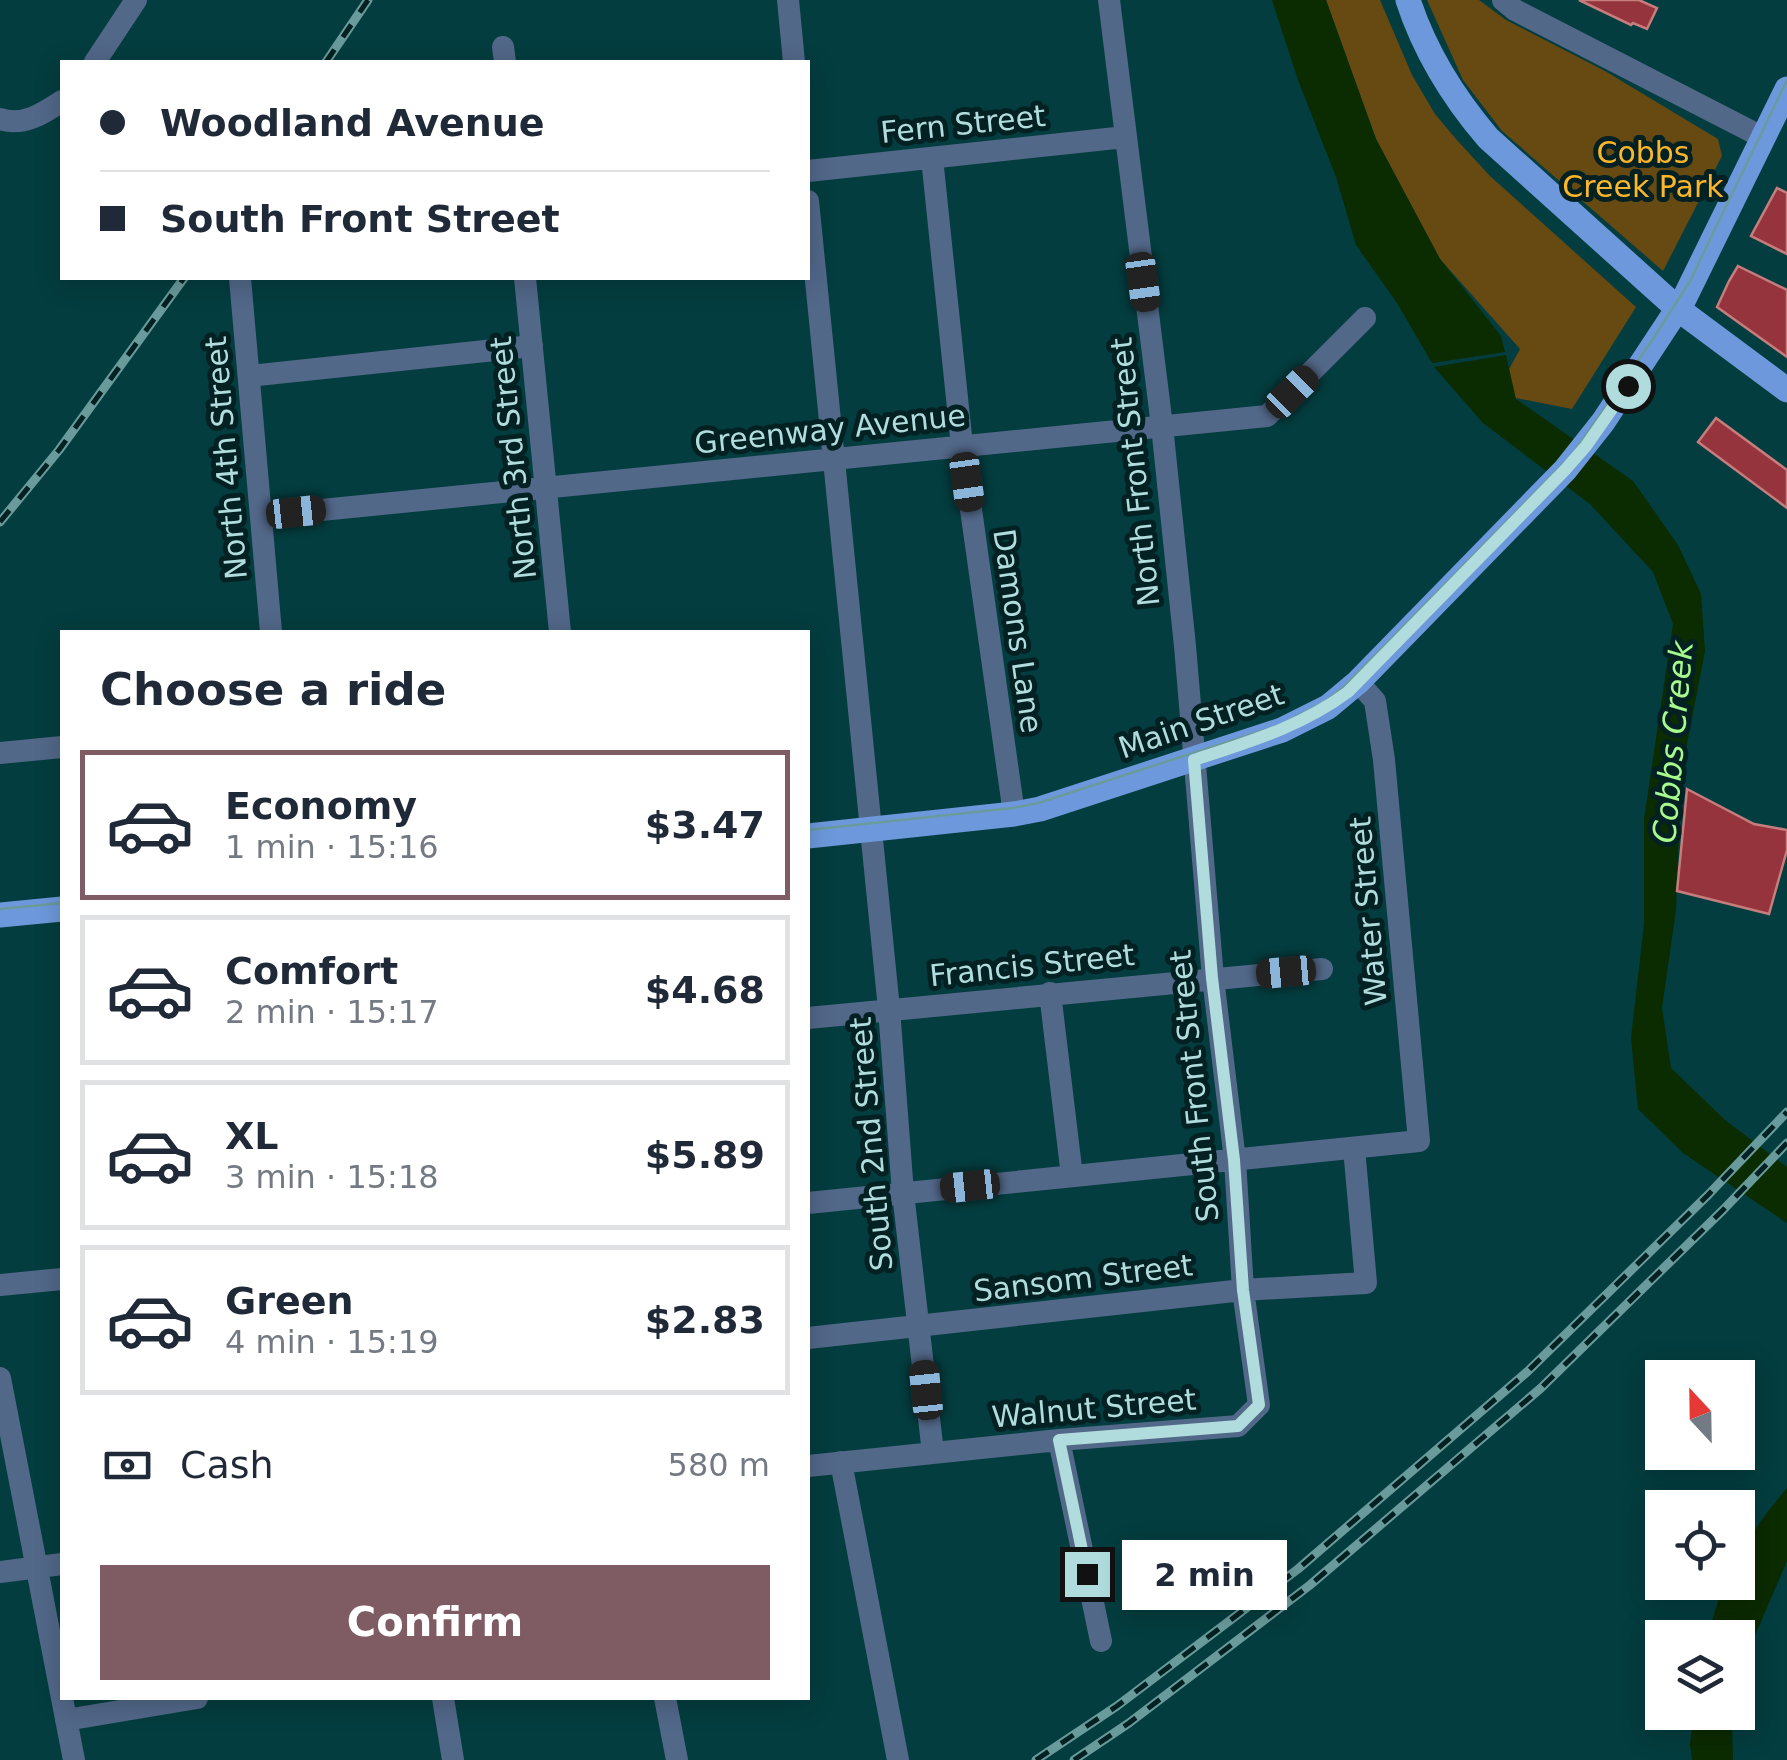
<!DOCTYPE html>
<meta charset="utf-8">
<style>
body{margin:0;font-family:"DejaVu Sans",sans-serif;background:#f2f2f3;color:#1f2937;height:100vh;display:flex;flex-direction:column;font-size:38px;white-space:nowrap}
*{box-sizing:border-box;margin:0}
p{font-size:32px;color:#747a83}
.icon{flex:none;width:55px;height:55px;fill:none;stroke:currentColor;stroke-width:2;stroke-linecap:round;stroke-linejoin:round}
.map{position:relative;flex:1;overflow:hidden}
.side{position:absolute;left:60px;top:630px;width:750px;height:1070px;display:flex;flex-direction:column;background:#fff;border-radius:0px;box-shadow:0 5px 25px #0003}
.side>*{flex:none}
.guide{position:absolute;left:60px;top:60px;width:750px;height:220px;border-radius:0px;box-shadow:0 5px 25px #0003;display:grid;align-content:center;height:220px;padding:0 40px;background:#fff}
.needle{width:65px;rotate:338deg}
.fabs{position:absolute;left:1645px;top:1360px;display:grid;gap:20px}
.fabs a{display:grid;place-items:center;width:110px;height:110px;border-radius:0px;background:#fff;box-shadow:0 5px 25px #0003;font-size:50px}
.end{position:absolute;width:45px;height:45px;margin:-22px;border:12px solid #b1dcdd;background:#111;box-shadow:0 0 0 5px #111}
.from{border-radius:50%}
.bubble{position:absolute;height:70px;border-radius:0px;background:#fff;box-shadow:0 5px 25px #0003;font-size:32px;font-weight:800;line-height:70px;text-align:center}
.car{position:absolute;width:30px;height:60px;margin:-30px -15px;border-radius:12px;box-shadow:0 0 8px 2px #0007;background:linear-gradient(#222 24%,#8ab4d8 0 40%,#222 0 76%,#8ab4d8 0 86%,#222 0)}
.guide b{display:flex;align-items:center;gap:35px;height:95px;font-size:38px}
.guide b+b{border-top:2px solid #e0e1e3}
.guide i{width:25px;height:25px;background:#1f2937}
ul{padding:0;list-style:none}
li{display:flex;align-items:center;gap:30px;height:150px;margin:0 20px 15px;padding:0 20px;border:5px solid #e0e1e3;border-radius:0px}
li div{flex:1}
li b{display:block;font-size:38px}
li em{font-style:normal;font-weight:800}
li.selected{border-color:#7f5c64}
li>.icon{width:90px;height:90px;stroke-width:1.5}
h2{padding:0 40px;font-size:45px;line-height:120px}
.pay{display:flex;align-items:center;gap:25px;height:110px;padding:0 40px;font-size:38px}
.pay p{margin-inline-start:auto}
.button{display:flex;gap:20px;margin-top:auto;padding:20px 40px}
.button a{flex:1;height:115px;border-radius:0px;background:#7f5c64;color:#fff;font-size:40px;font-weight:800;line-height:115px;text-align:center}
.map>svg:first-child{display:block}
.green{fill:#674912}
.water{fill:#0b2b01}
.building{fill:#96343d;stroke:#c57d7e;stroke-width:2.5}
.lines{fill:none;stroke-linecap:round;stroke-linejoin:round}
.minor{stroke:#526889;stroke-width:22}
.major{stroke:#6d99dc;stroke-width:25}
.tram{stroke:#6a9b9c;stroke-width:2.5}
.rail-casing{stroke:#6a9b9c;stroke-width:9}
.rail{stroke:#032122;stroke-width:5;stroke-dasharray:15;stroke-linecap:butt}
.route{stroke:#b1dcdd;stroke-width:12}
.labels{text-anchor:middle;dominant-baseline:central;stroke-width:10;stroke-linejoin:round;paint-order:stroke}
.street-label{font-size:30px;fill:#b1dcdd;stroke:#032122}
.park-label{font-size:30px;fill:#fdb62a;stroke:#032122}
.water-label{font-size:32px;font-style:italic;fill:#a8fa8e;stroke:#032122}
</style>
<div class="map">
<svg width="1787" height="1760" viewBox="0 0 1787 1760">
<rect width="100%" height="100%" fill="#043d3f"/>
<path class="green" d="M1326 0H1380L1412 75 1435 114 1456 139 1490 176 1636 307 1572 409 1506 396 1502 382 1520 349 1440 259 1376 139Z
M1427 0H1479L1506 20 1605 71 1718 139 1722 156 1663 271 1502 131 1463 80Z"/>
<path class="water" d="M1272 0H1326L1376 139 1440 259 1501 336 1505 352 1432 363 1397 303 1356 245 1336 177 1298 80Z
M1506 355 1516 399 1633 481 1678 545 1701 594 1705 651 1681 775 1676 910 1662 1008 1671 1068 1725 1120 1787 1167V1223L1683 1153 1638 1109 1631 1038 1644 924V819L1673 624 1653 572 1590 504 1483 423 1434 367Z
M1787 1488V1561L1747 1654 1738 1699V1638L1707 1637 1721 1592 1726 1583 1738 1582C1738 1545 1764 1516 1787 1488Z
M1694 1713H1735L1732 1725 1733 1760H1692L1690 1744Z"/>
<path class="building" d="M1579 0H1639L1657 8 1647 29 1633 23 1631 25Z
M1777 188 1787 193V254L1751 236Z
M1738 266 1787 290V357L1717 307 1729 281Z
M1716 418 1787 470V508L1698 442Z
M1687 789 1754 824 1787 830V850L1769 914 1677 891Z"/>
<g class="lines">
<path class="minor" d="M788 0 794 62
M1503 0 1515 10 1764 138
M503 47 505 62
M95 62 136 0
M0 119C23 127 44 113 62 101
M932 158 962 446 1014 814
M808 171 1125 137
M808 201 889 1009 903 1193 933 1453
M240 278 271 632
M525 278 560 632
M249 376 532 346
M261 516 1267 416 1365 318
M0 753 62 747
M1050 993 1072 1176
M808 1018 1322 969
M808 1203 1419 1141 1384 760 1375 701 1358 682
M0 1285 62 1279
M808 1338 1243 1290 1366 1283 1354 1148
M0 1378 74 1760
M1059 1440 1101 1641
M841 1462 898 1760
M808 1466 1059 1440 1238 1426 1259 1405 1243 1290 1235 1160 1213 978 1185 646 1162 426 1109 0
M0 1572 62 1564
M443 1698 453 1760
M665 1698 677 1760
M66 1720 197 1698"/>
<path class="major" d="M1408 0C1425 52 1453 97 1488 138L1678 309 1787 390
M808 836 1014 814 1040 809 1282 730 1328 707 1358 682 1565 470 1603 422 1684 299 1787 89
M0 915 62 909"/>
<path class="tram" d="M808 830 1013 808 1038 803 1280 725 1324 702 1344 687 1572 455 1651 342 1690 281 1787 80
M0 909 62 903"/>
<defs>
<path id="rail" d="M326 62 368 0
M0 522 59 450 184 278
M1036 1760 1117 1706 1298 1569 1527 1372 1708 1195 1787 1112
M1074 1760 1129 1723 1310 1585 1541 1388 1723 1210 1787 1143"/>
</defs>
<use href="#rail" class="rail-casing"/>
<use href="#rail" class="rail"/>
</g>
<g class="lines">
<path class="route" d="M1087 1574 1059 1440 1238 1426 1259 1405 1243 1290 1234 1160 1212 978 1194 760C1248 742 1301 727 1348 692L1565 470 1586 446 1628 386"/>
</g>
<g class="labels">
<g class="street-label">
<text transform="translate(963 124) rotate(-6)">Fern Street</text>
<text transform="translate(830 429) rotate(-6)">Greenway Avenue</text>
<text transform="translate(226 458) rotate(-95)">North 4th Street</text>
<text transform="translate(513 458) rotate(-96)">North 3rd Street</text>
<text transform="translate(1135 472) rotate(-96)">North Front Street</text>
<text transform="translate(1018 631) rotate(82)">Damons Lane</text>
<text transform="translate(1201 721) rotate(-19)">Main Street</text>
<text transform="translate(1368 911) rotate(-95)">Water Street</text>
<text transform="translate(1032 965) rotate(-6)">Francis Street</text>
<text transform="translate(1194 1086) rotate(-96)">South Front Street</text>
<text transform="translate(871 1144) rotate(-95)">South 2nd Street</text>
<text transform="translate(1083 1278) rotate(-7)">Sansom Street</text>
<text transform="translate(1094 1408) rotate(-5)">Walnut Street</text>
</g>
<g class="park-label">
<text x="1643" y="152">Cobbs<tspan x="1643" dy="34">Creek Park</tspan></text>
</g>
<g class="water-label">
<text transform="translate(1673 742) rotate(-85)">Cobbs Creek</text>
</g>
</g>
</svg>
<div class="fabs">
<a><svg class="needle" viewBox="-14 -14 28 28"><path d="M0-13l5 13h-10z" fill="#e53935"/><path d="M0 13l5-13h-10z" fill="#747a83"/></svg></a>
<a><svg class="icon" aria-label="locate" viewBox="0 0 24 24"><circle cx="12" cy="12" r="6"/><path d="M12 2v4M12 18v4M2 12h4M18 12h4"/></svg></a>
<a><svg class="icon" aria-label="layers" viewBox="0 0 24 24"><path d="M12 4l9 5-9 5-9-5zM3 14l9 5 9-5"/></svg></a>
</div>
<i class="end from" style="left:1628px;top:386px"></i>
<i class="end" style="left:1087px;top:1574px"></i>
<div class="bubble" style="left:1122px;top:1540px;width:165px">2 min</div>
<i class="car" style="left:1143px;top:282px;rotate:172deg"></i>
<i class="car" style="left:1292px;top:392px;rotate:45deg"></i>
<i class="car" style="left:967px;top:482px;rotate:172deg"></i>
<i class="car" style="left:296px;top:512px;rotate:84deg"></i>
<i class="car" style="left:1286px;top:972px;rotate:265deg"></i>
<i class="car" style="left:970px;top:1186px;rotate:264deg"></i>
<i class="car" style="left:926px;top:1390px;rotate:354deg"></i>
<div class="guide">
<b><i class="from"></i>Woodland Avenue</b>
<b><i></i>South Front Street</b>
</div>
<section class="side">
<h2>Choose a ride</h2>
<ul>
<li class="selected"><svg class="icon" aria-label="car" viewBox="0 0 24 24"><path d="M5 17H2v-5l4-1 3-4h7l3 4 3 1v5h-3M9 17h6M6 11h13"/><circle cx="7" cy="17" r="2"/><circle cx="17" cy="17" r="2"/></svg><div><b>Economy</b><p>1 min · 15:16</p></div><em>$3.47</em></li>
<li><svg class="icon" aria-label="car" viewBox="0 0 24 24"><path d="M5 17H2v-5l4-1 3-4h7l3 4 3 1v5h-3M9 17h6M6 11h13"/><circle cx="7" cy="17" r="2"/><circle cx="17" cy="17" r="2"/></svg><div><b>Comfort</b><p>2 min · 15:17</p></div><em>$4.68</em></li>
<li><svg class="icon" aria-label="car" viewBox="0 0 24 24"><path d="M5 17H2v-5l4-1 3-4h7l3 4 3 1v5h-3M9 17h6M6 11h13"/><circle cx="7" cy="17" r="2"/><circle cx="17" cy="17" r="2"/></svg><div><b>XL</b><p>3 min · 15:18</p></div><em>$5.89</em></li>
<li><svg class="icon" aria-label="car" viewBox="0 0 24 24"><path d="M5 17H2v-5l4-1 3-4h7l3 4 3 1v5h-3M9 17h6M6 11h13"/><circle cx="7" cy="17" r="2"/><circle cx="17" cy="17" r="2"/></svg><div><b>Green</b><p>4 min · 15:19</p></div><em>$2.83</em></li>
</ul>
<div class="pay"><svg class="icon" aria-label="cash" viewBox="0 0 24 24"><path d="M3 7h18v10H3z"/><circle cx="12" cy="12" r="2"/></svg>Cash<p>580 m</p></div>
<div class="button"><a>Confirm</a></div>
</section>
</div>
